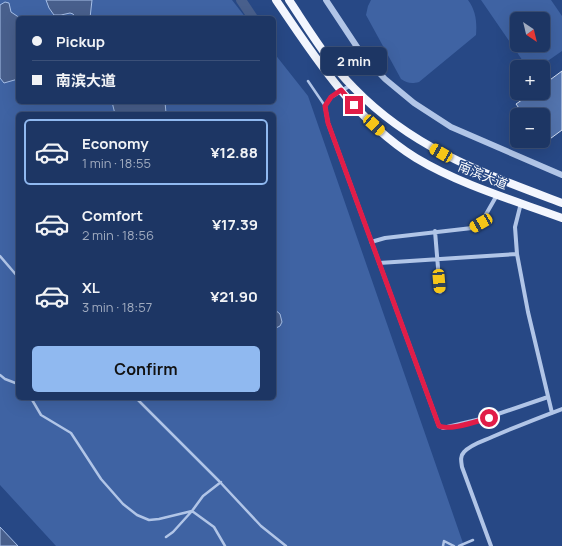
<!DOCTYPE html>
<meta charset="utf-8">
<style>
body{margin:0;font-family:Manrope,"Noto Sans SC",sans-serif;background:#2a416d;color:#f1f3f6;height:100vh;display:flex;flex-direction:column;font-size:15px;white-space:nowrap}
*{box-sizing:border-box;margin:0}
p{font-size:13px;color:#a0abbf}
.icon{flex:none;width:22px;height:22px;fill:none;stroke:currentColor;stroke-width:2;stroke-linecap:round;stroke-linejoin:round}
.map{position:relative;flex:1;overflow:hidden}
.details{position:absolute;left:16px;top:112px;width:260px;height:288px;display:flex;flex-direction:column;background:#1d3664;border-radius:6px;box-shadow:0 4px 16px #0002,0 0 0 1px #3b5078}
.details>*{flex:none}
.top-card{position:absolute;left:16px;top:16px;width:260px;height:88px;border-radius:6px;box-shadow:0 4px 16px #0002,0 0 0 1px #3b5078;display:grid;align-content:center;height:88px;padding:0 16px;background:#1d3664}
.needle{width:26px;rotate:145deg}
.controls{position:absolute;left:510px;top:12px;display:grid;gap:8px}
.controls a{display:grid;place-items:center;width:40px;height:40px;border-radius:6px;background:#1d3664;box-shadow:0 4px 16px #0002,0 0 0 1px #3b5078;font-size:20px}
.end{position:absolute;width:18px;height:18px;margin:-9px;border:5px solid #e11d48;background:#fff;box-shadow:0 0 0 2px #fff}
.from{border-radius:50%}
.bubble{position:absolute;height:28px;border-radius:6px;background:#1d3664;box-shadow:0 4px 16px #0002,0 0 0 1px #3b5078;font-size:13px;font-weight:700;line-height:28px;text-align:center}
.car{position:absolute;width:12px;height:24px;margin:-12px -6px;border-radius:5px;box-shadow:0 0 3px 1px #0007;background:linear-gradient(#f5c518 24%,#345 0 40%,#f5c518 0 76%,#345 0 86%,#f5c518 0)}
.top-card b{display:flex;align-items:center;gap:14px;height:38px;font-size:15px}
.top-card b+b{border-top:1px solid #3b5078}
.top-card i{width:10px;height:10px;background:#f1f3f6}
ul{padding:7px 0 0;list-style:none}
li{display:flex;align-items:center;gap:12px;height:66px;margin:0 8px 6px;padding:0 8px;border:2px solid transparent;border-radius:6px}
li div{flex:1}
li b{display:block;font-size:15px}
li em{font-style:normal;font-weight:700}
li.active{border-color:#90b9f0}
li>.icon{width:36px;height:36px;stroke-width:1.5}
.primary-button{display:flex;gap:8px;margin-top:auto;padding:8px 16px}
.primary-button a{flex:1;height:46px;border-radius:6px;background:#90b9f0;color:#111;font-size:16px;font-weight:700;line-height:46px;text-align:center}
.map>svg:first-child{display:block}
.green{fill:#3f63a3;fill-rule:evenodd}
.water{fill:#485f8c;stroke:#a6bfe8}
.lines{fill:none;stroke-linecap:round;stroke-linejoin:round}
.river{stroke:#485f8c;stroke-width:10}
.building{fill:#5374ae;stroke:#d5e1f6}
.service{stroke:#b1c5e7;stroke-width:2.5}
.minor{stroke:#b1c5e7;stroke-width:4}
.tertiary{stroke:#b1c5e7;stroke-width:6}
.primary{stroke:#f3f6fe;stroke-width:8}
.route{stroke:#e11d48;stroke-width:5}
.labels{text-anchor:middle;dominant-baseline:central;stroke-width:3;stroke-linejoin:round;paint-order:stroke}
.street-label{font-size:13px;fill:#fff;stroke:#274885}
</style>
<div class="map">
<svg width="562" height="546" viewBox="0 0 562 546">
<rect width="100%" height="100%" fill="#274885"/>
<path class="green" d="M0 0H232L246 18H18V102H274V53L308 96 464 546H56L0 485ZM18 114H274V398H18Z
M371 0H468C476 11 477 22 476 35L419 82C411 84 407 83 401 79L366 15 368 6Z
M481 0H551L562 16V51L539 67H527ZM517 19H543V45H517Z"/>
<path class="water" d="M46 0H92L90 18H76L73 14 70 13 61 15H54L49 8Z
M5 2 9 3 11 12 20 18H18V79L4 83 0 78V5Z
M112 102H165L166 113 115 114Z
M274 309 280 314 282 322 280 326 274 329Z
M0 527 18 546H0Z"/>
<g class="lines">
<path class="river" d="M241 0 253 18"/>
</g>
<path class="building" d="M562 71V130L543 144V115H524L516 104 532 93H543V85Z"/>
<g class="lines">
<path class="service" d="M308 81 325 106
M0 256 18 277
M0 375 5 379 18 384
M31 398 41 415 71 433 101 479 123 504 137 515 149 520 159 519 192 511 214 527 225 546
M136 398 219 481 261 526 286 546
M166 537 173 532 192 511 203 496 221 482
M443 546 444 541 454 546
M459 546 473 540"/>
<path class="minor" d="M351 85 331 97 325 106 328 123 439 426 443 428 489 417 548 397
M521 203 515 227 517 254 528 312 552 413
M435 231 440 292
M371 242 385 238 472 228 481 223 497 195
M379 263 517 254
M491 546 462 467C461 461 460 456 464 452 471 444 483 441 492 437 515 427 538 418 562 409"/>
<path class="tertiary" d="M326 0 363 56 385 79 414 103 451 127 562 175"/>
<path class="primary" d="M276 0C315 58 355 120 416 158 461 185 513 200 562 218
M289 0C309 30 328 62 354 88 413 149 485 174 562 203"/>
</g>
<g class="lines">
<path class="route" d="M354 105 341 90 331 97 325 106 328 123 439 426C450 431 477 421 489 418"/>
</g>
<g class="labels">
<g class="street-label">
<text transform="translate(483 175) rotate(22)">南滨大道</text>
</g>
</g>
</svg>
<div class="controls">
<a><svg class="needle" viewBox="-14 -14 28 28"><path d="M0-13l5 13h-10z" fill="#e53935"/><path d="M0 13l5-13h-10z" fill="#a0abbf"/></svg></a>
<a>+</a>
<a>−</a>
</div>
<i class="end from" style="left:489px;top:418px"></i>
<i class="end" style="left:354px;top:105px"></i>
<div class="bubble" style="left:321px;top:47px;width:66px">2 min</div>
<i class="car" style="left:374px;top:125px;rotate:132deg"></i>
<i class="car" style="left:441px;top:153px;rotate:300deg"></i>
<i class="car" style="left:481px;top:223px;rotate:240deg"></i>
<i class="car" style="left:439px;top:281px;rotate:175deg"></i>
<div class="top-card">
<b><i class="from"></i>Pickup</b>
<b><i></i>南滨大道</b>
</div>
<section class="details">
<ul>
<li class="active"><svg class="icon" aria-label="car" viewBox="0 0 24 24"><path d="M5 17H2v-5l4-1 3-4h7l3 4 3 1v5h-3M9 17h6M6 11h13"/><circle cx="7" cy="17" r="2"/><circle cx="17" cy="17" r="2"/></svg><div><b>Economy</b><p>1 min · 18:55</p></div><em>¥12.88</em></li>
<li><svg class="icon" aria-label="car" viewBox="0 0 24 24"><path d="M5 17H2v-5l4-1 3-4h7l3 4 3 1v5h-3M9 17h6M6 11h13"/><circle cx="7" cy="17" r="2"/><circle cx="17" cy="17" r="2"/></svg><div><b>Comfort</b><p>2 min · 18:56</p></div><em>¥17.39</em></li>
<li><svg class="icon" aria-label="car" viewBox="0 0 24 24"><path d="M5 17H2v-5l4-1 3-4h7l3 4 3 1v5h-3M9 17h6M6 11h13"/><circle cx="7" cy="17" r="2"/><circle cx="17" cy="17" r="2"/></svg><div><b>XL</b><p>3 min · 18:57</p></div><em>¥21.90</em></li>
</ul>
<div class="primary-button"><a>Confirm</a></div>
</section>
</div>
